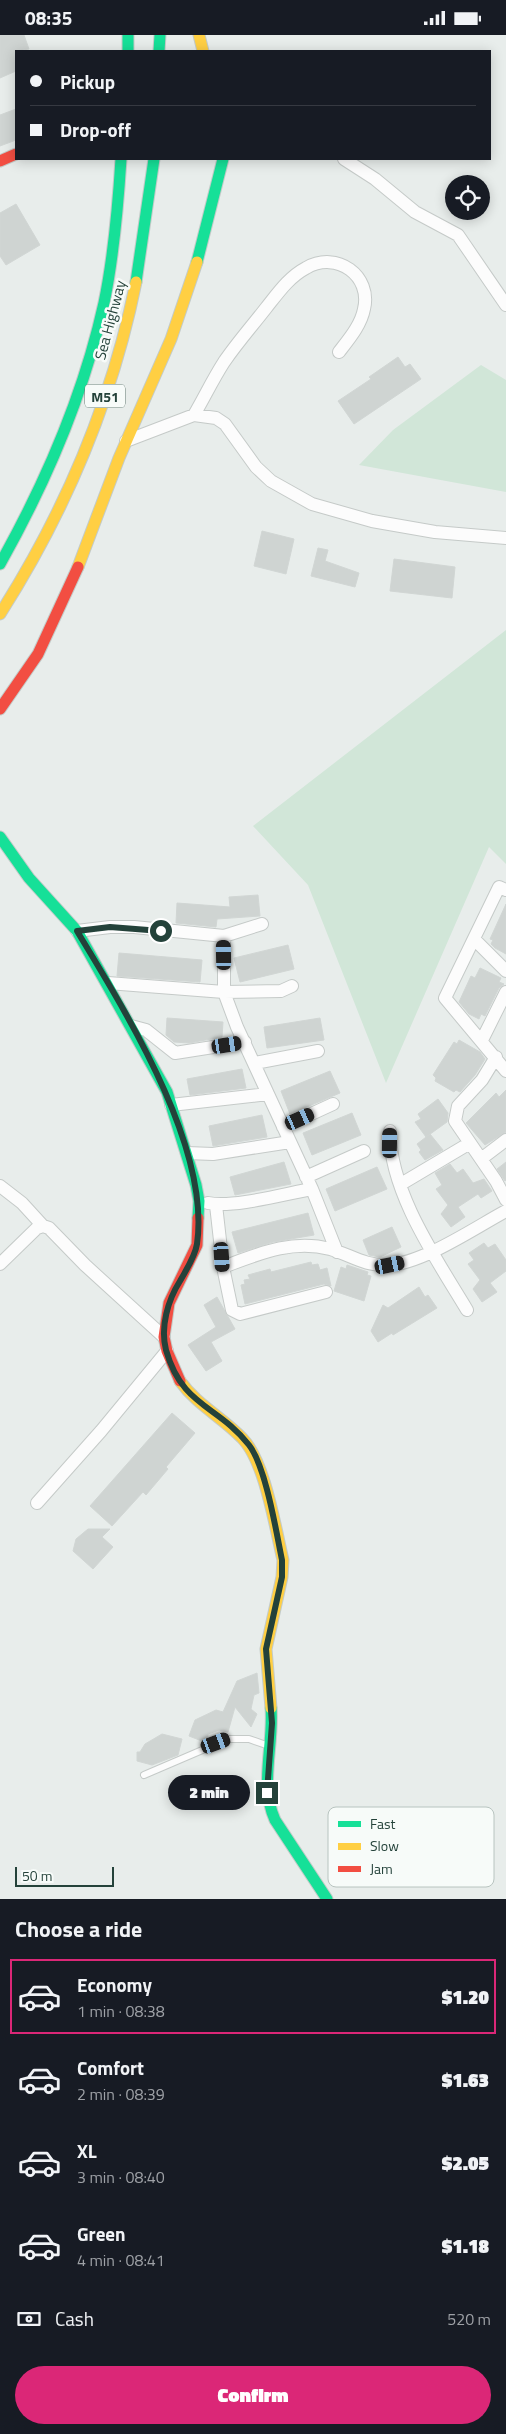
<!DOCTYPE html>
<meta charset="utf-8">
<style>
body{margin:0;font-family:"Titillium Web",sans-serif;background:#242831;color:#f1f3f6;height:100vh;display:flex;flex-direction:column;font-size:19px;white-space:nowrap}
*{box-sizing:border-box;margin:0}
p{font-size:16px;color:#9ea1a6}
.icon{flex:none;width:28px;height:28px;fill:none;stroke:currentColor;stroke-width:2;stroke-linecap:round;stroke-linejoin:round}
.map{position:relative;height:1864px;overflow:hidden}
.panel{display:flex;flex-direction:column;background:#171b24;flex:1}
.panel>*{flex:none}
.guide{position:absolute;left:15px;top:15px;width:476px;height:110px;border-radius:0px;box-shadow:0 2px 12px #0003;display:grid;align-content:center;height:110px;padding:0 15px;background:#171b24}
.tools{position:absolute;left:445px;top:140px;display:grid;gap:10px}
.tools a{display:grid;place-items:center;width:45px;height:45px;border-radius:50%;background:#171b24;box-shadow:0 2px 12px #0003;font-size:25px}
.scale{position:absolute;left:15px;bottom:12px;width:99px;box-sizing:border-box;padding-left:5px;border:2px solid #24423a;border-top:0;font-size:14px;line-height:18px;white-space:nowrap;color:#24423a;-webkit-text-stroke:4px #f7fbf9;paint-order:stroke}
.end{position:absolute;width:22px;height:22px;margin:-11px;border:6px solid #24423a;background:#fff;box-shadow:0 0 0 2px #fff}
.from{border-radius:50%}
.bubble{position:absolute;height:35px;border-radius:18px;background:#171b24;box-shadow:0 2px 12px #0003;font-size:16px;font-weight:800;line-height:35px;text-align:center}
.car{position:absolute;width:15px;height:30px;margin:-15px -8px;border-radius:6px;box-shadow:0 0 4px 1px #0007;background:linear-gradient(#222 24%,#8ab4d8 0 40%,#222 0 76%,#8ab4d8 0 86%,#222 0)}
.guide b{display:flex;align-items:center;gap:18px;height:48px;font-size:19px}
.guide b+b{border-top:1px solid #363941}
.guide i{width:12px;height:12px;background:#f1f3f6}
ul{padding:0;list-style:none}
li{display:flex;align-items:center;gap:15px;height:75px;margin:0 10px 8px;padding:0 5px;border:2px solid transparent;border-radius:0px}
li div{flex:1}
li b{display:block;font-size:19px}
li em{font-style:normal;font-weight:800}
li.selected{border-color:#db2777}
li>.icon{width:45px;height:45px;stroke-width:1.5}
h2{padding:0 15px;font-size:22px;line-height:60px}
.pay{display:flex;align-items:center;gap:12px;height:55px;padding:0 15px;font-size:19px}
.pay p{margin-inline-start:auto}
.action{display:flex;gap:10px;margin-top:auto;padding:10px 15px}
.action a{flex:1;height:58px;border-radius:30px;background:#db2777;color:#fff;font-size:20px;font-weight:800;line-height:58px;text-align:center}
.status{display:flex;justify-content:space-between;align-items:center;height:35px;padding:0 25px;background:#171b24;direction:ltr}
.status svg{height:14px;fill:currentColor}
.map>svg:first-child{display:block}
.green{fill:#d1e6d8}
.building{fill:#cfd4d2;stroke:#d1d6d4}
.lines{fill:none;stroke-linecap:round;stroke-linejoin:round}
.lane-casing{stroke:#c5cac8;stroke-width:8}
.street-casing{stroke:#c5cac8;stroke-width:14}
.fast-casing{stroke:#c3cbc8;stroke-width:13}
.slow-casing{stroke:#c3cbc8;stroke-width:13}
.jam-casing{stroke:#c3cbc8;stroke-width:13}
.lane{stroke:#fcfcfc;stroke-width:6}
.street{stroke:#fcfcfc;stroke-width:12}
.fast{stroke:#16e098;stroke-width:11}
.slow{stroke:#ffcf43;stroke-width:11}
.jam{stroke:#f24e42;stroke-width:11}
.route{stroke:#24423a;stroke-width:6}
.labels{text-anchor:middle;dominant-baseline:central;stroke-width:5;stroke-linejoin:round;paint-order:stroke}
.shield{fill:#f7fbf9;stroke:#637a73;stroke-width:1}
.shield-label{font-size:14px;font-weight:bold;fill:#24423a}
.street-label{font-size:15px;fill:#24423a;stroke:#f7fbf9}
.key{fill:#f7fbf9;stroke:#b8c4c0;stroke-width:1}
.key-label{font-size:14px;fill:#24423a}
</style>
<div class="status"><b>08:35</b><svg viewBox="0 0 49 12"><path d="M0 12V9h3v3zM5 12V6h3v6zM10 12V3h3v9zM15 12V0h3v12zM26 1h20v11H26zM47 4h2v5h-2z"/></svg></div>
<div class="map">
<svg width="506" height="1864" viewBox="0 0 506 1864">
<rect width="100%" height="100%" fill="#e8edeb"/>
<path class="green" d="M481 330 506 345V457L359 430 393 395Z
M506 595V829L489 812 386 1048 308 850 253 791Z"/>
<path class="building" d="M0 0H24L29 14 16 16V36L0 43Z
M16 74V105L0 111V80Z
M16 169 40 210 6 230 0 221V178Z
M398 322 405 332 410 329 421 344 354 389 338 366 371 344 369 342Z
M262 496 294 504 286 539 254 531Z
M318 513 328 515 325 526 359 538 355 552 311 541Z
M394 524 455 532 452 563 390 556Z
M258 860 260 881 217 884 216 892 176 888 177 868 230 872 229 862Z
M506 869V919L495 913 491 909 493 905 490 904Z
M288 910 294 934 240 947 234 923Z
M119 918 202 925 200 947 117 941Z
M480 933 501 943 499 947 504 949 499 953 485 981 481 979 479 984 469 979 459 967 471 941 475 943Z
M167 983 223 987 222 1002 189 1008 174 1007 166 1000Z
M320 983 324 1005 267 1013 264 992Z
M459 1005 480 1017 485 1024 475 1040 460 1057 456 1055 454 1057 435 1046 436 1043 433 1040 454 1007 457 1009Z
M242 1034 246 1053 190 1060 187 1044Z
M330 1036 340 1058 290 1079 281 1056Z
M506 1055V1097L485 1110 466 1088 496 1058 499 1062Z
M438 1064 448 1078 447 1087 426 1102 415 1087 421 1084 418 1079Z
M352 1078 361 1100 312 1120 303 1098Z
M262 1080 267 1102 213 1111 209 1091Z
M430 1099 443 1115 425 1125 419 1117 421 1115 417 1109Z
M284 1127 291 1149 235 1160 230 1142Z
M506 1127V1145L505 1146 497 1134Z
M450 1129 457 1138 463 1134 473 1148 484 1144 492 1156 481 1163 478 1159 458 1172 465 1182 451 1192 441 1179 448 1170 436 1154 442 1150 435 1138Z
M377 1132 387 1154 335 1176 326 1154Z
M308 1178 314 1200 273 1207 238 1218 232 1197Z
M392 1192 401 1212 380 1222 369 1220 363 1205Z
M484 1208 488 1213 495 1209 506 1225V1236L490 1248 497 1257 482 1267 473 1254 480 1245 468 1229 474 1225 469 1218Z
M311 1227 312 1230 318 1229 320 1235 327 1233 331 1251 324 1249 245 1269 241 1250 245 1249 244 1245 250 1244 248 1240 270 1234 271 1237Z
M347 1230 368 1237 367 1240 371 1241 364 1266 334 1256 341 1232 346 1234Z
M419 1252 425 1262 428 1260 437 1273 393 1300 392 1298 378 1307 371 1296 383 1270 388 1273Z
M217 1262 235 1294 211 1307 222 1326 206 1336 188 1310 216 1292 204 1270Z
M172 1378 195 1398 166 1432 168 1434 146 1460 143 1457 112 1491 90 1471Z
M88 1494H110L102 1502 113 1512 93 1534 73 1516 76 1504Z
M257 1638 259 1658 254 1660 251 1674 257 1679 251 1692 235 1672 228 1697 219 1695 208 1699 207 1708 189 1701 195 1685 216 1675 223 1677 237 1646Z
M162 1699 182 1704 178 1720 152 1730 137 1726V1717H140L145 1709Z"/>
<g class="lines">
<defs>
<path id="lane" d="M144 1740 228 1704H249L269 1711"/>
<path id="street" d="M344 124 375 144 415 177 458 200 506 270
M194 380C204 363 213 344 224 327 237 308 252 291 266 273 278 258 289 242 306 233 337 215 372 241 364 274 361 290 349 304 339 317
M126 406 194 380 216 383 225 389 256 432 271 446 312 469 372 486 435 497 506 503
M506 855 499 852 445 963 506 1036
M77 896 110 892H134L224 901 262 889
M474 904 506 936
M108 948 224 957V901
M292 951 281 956 224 957 237 992 312 1154 337 1217
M131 991 146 995 175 1018 245 1007
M482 1005 506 957
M496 1022 482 1045 458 1071 455 1086 496 1146 506 1165
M255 1028 318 1016
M171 1070 268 1059
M283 1092 333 1069
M390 1096C389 1156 437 1225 467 1275
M187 1118 213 1119 290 1107
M481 1124 506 1105
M306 1142 364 1116
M401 1149 470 1108
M0 1151 22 1168 43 1191
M208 1168C234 1173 284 1159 312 1154
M216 1170 223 1232C258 1219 292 1204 330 1214 351 1220 364 1231 388 1230 422 1229 476 1192 506 1176
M0 1229 37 1193 43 1191 49 1193 85 1230 164 1302
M223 1232 232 1275 240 1279 326 1257
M37 1468 101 1396 167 1316"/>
<path id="fast" d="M128 0V16
M159 16 160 0
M197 227 223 124
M136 247 154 124
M0 529C45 449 84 358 104 268 114 220 118 172 121 124
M0 802 29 843 77 896 167 1057 196 1150 199 1166 198 1183
M271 1673C274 1710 259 1750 275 1785L327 1864"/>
<path id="slow" d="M199 0 203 16
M78 532 119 423 171 304 197 227
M0 579C65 477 112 366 136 247
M180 1346C197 1370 222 1382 242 1403 265 1426 275 1492 283 1525L282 1542 266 1614 271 1673"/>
<path id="jam" d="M0 126 16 119
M0 674 38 619 78 532
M180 1346 167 1316 164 1302 169 1268 197 1210 198 1183"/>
</defs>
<use href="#lane" class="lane-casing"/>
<use href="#street" class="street-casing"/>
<use href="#fast" class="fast-casing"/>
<use href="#slow" class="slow-casing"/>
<use href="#jam" class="jam-casing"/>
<use href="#lane" class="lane"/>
<use href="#street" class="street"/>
<use href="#fast" class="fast"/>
<use href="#slow" class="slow"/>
<use href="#jam" class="jam"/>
</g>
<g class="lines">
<path class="route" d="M161 896 110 892 77 896C125 976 211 1112 197 1209 195 1222 186 1235 180 1246 168 1265 160 1292 166 1315 182 1372 218 1370 249 1410 266 1432 276 1496 282 1525V1542L266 1614 272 1688 267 1758"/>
</g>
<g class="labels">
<rect class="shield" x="85" y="349.5" width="40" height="23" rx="4"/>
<g class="shield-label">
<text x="105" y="361">M51</text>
</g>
<g class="street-label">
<text transform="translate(110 285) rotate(-75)">Sea Highway</text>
</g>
</g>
<rect x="328" y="1772" width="166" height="80" rx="8" class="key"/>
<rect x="338" y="1786" width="23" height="6" fill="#16e098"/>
<rect x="338" y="1808" width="23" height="7" fill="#ffcf43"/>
<rect x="338" y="1831" width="23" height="6" fill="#f24e42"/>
<g class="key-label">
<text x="370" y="1794">Fast</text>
<text x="370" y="1816">Slow</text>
<text x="370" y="1839">Jam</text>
</g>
</svg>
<div class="tools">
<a><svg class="icon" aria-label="locate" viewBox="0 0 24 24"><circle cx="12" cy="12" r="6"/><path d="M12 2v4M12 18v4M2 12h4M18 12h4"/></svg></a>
</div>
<div class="scale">50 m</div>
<i class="end from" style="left:161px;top:896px"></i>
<i class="end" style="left:267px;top:1758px"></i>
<div class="bubble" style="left:168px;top:1740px;width:82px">2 min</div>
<i class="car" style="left:224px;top:920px;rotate:359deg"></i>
<i class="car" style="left:227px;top:1010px;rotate:81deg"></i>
<i class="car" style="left:300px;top:1084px;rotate:66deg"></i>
<i class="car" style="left:390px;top:1108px;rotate:1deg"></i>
<i class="car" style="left:222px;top:1222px;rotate:176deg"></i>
<i class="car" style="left:390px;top:1230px;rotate:78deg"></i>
<i class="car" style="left:216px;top:1708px;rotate:70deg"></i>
<div class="guide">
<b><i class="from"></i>Pickup</b>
<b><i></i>Drop-off</b>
</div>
</div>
<section class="panel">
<h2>Choose a ride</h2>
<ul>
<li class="selected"><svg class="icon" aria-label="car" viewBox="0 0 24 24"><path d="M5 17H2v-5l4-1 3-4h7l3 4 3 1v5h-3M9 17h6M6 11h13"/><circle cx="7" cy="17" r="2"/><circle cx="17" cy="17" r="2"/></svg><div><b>Economy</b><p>1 min · 08:38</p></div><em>$1.20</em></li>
<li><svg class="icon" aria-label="car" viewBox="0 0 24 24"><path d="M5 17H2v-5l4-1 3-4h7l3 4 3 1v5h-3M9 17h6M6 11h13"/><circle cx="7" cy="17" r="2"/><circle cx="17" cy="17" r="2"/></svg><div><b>Comfort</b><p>2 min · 08:39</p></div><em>$1.63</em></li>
<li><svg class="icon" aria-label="car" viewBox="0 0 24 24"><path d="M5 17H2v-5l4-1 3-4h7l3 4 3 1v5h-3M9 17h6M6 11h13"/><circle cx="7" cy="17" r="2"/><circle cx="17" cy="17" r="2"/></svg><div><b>XL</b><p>3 min · 08:40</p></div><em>$2.05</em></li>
<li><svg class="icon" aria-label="car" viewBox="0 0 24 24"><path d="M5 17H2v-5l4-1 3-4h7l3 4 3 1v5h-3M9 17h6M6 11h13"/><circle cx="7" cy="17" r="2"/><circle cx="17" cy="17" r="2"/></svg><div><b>Green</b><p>4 min · 08:41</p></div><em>$1.18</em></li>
</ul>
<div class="pay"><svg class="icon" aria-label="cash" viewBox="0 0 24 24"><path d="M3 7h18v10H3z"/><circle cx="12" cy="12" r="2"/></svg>Cash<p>520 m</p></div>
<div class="action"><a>Confirm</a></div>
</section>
